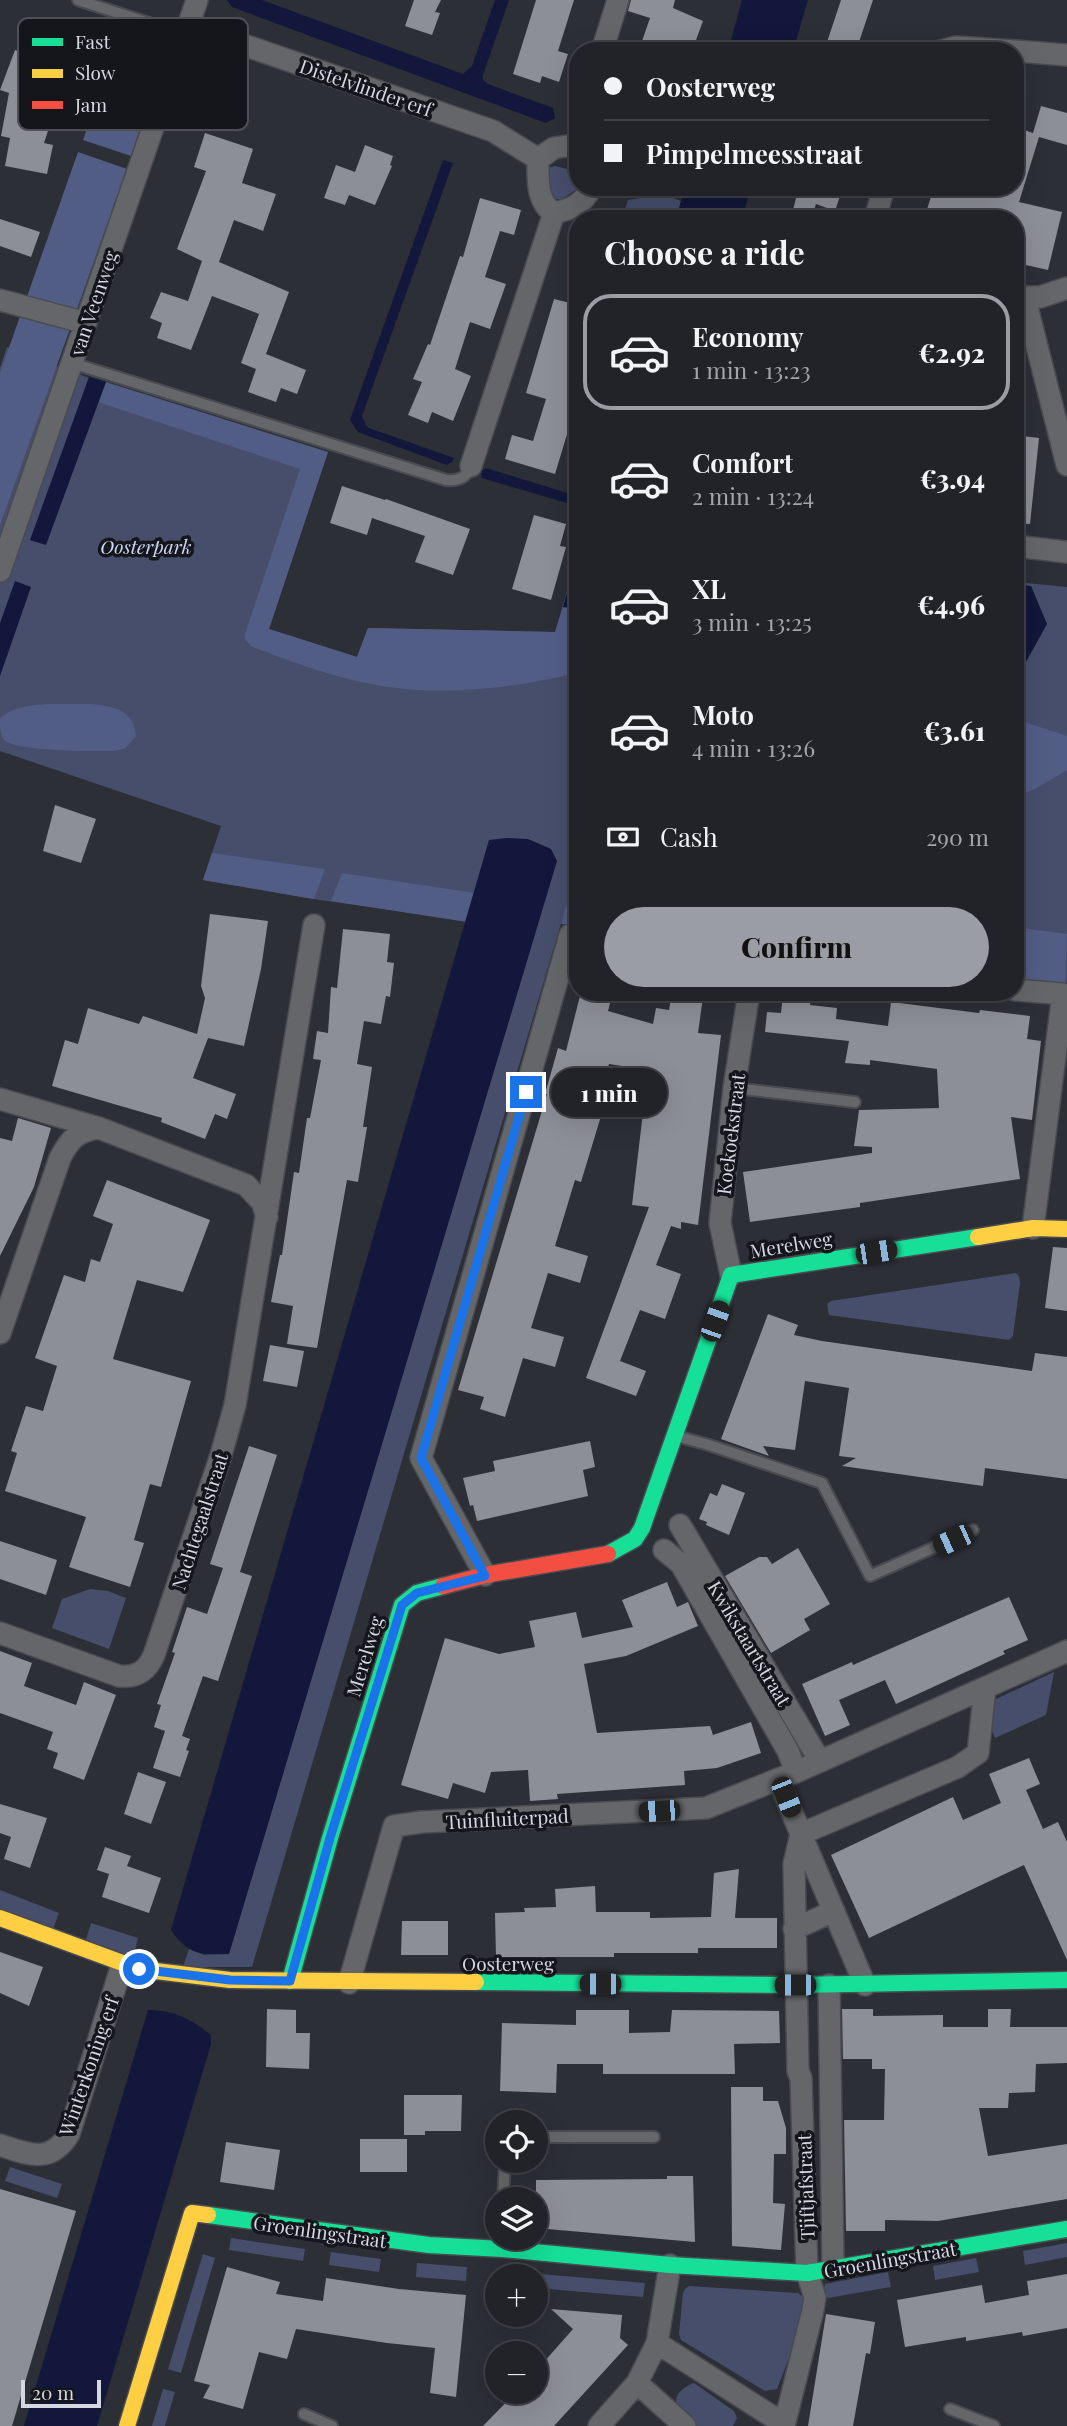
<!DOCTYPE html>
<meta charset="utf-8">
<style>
body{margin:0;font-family:"Playfair Display",serif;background:#2d2f34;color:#f1f3f6;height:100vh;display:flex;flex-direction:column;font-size:26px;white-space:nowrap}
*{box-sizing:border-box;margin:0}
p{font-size:23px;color:#a2a4a8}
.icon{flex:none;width:38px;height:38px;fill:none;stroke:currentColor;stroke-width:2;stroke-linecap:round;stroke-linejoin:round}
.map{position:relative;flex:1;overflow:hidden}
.sheet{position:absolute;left:569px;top:210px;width:455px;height:791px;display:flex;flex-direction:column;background:#212328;border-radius:28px;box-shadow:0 7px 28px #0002,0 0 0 2px #3e4045}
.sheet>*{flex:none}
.hud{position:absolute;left:569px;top:42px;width:455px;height:154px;border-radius:28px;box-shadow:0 7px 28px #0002,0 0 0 2px #3e4045;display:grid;align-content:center;height:154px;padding:0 35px;background:#212328}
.fabs{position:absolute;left:485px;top:2110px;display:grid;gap:14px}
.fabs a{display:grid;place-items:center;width:63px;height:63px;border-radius:50%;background:#212328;box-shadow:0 7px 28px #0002,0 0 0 2px #3e4045;font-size:35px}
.scale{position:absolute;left:21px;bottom:18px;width:80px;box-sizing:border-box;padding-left:7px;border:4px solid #d5d8e0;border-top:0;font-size:19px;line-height:24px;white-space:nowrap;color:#d5d8e0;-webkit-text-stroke:5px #14161b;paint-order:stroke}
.end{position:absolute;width:32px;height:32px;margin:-16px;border:9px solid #1a73e8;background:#fff;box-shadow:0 0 0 4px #fff}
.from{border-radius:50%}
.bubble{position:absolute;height:49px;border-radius:24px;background:#212328;box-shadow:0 7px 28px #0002,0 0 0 2px #3e4045;font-size:23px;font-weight:800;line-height:49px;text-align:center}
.car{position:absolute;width:21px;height:42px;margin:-21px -10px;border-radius:9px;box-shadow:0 0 5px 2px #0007;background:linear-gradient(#222 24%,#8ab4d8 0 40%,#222 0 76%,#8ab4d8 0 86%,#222 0)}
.hud b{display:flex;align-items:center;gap:24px;height:66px;font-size:26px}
.hud b+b{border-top:2px solid #3e4045}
.hud i{width:18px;height:18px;background:#f1f3f6}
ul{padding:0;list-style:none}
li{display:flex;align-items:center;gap:21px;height:116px;margin:0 14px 10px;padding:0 21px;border:4px solid transparent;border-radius:28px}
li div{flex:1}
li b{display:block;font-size:26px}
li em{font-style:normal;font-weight:800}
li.on{border-color:#9a9da4}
li>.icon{width:63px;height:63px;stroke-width:1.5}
h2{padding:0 35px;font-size:32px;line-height:84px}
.pay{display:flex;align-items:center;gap:18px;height:77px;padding:0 35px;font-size:26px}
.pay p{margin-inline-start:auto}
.action{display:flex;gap:14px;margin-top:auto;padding:14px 35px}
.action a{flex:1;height:80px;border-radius:42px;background:#9a9da4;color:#111;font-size:28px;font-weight:800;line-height:80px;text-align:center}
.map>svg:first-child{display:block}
.green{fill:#464e6c}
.forest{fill:#525d86}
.water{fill:#12173b}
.building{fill:#8c8f95}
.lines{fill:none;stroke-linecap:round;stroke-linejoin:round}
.lane-casing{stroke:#484b50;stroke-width:14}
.street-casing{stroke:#484b50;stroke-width:24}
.fast-casing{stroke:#484b50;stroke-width:19}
.slow-casing{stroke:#484b50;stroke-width:19}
.jam-casing{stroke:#484b50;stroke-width:19}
.lane{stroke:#656669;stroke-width:10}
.street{stroke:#656669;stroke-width:21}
.fast{stroke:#16e098;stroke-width:16}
.slow{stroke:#ffcf43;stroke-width:16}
.jam{stroke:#f24e42;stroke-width:16}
.route{stroke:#1a73e8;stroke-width:9}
.labels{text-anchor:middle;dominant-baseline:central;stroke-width:7;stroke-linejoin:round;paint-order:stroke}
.street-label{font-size:19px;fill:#d5d8e0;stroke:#14161b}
.park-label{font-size:19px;font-style:italic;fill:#cdd6f4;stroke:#14161b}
.key{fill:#14161b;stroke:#4e5056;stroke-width:2}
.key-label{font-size:19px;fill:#d5d8e0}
</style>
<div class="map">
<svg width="1067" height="2426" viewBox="0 0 1067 2426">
<rect width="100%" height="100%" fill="#2c2f36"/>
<path class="green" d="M555 166 567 169 577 175 578 187H580L562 199H555L550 195 548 168Z
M657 192 681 201 676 219H622L628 200 647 197Z
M7 347 89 378 328 452 269 629 357 657 368 628 555 632 577 557V921L562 920 252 1967H183L189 1949 204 1955 229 1953 539 920 475 922 313 899 203 880 221 826 0 751V368Z
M1015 582 1067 587V988L1015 976Z
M1016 1273 1019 1276 1020 1283 1013 1336 1009 1340 829 1315 827 1304 831 1301Z
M90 1589 108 1591 126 1598 109 1649 52 1628 62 1599Z
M1054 1672 1046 1715 995 1738 988 1721 994 1700Z
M0 1890 59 1913 53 1929 0 1909Z
M91 1923 138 1938 133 1958 85 1943Z
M10 2167 62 2184 57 2198 5 2181Z
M231 2238 305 2249 303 2261 229 2250Z
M1067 2243V2257L1025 2265 1023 2251Z
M331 2252 381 2259 379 2272 329 2265Z
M203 2254 215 2258 181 2373 168 2369Z
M976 2258 979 2272 935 2280 933 2266Z
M417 2263 467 2267 466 2281 416 2277Z
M495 2270 645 2283 643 2297 536 2288V2277H497V2284H493Z
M888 2272 891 2287 822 2299 825 2284Z
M689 2286 798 2293 805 2298 808 2309 777 2389 765 2391 681 2340 679 2334 683 2293 685 2289Z
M694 2383 734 2411 737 2418 733 2426H697C688 2418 669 2406 679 2393 683 2388 688 2385 694 2383Z
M163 2389 175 2392 165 2426H152Z"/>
<path class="forest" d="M140 30 170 40 131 156 83 140 106 72 125 75Z
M78 152 127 169 0 525V373Z
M106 382 328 452 269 629 357 657 368 628 555 632 563 607 577 609V673C518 687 456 695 396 688 347 682 296 664 251 646L245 639V634L300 469 98 402Z
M1015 661 1026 662 1024 686 1015 685Z
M92 704C115 707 134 710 136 736L125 749 112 751C91 751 18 752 4 740 0 734 0 726 0 719 17 699 67 705 92 704Z
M1015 719 1067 736V770L1035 789 1015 797Z
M212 853 325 869 314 899 203 880Z
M577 869V926L561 924Z
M342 873 475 893 467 922 331 901Z
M1015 927 1067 934 1065 988 1015 982Z"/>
<path class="water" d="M227 0H262L463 74 472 66 495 0H509L483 75V80L488 84 553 108 555 118 546 123 232 7Z
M742 0H808L793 51H728Z
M443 160 453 163 362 416 366 425 369 428 454 458 452 462 447 465 358 432 350 420Z
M685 187H751L742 219H676Z
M89 377 106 382 46 545 30 540Z
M486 468 577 496V506L482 478 481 471Z
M577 557V609L563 607Z
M15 581 31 587 0 676V623Z
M1015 584 1031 586 1047 624 1026 662 1015 661Z
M507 838 528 839 551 849 557 861 229 1954C201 1955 188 1955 171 1930L489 840Z
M148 2010C174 2010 191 2019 211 2035V2044L97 2426H24Z"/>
<path class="building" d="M414 0H441L435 12 440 13 432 35 405 26Z
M536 0H574L558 51 568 54 559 82 542 76 540 83 513 74Z
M631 0H675L673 8 703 21 692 51 673 45 671 51H662L641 44 650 18 628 11Z
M841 0H873L856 51H824Z
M32 27 60 36 52 60 69 67 44 143 53 145 47 174 5 166 10 138 1 136 9 93 0 90 15 50 23 53Z
M1041 106 1067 113V145L1039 137 1019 202 1062 212 1048 270 1017 263 1022 238 1015 236V216L1014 219H924L934 187H1015V127L1033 133Z
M205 133 253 149 242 183 276 194 263 231 234 220 219 262 289 292 266 354 306 370 297 394 281 388 276 402 248 392 256 369 241 363 259 314 212 296 191 350 157 338 162 323 150 318 161 292 188 301 202 261 177 249 206 171 194 167Z
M365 145 393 156 390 165 392 166 375 205 349 195 345 205 324 198 336 165 355 172Z
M778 187H843L835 211 816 204 812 216 793 210 796 198 777 192Z
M480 198 521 210 514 235 500 231 485 277 506 284 490 329 470 322 455 369 471 376 453 421 432 412 428 423 408 415 422 382 413 379 428 344 430 345 460 256 463 257Z
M0 219 40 232 31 257 0 246Z
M554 299 578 305V398L555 474 505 459 512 435 533 441 546 399 526 393Z
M1015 435 1039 438 1030 524 1015 523Z
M342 486 385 500 386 499 470 529 453 575 415 562 425 536 372 518 367 535 330 523Z
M534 515 566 524 560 546 566 547 551 600 512 589Z
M55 805 96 819 81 863 43 851Z
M210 914 268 921 261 969 244 1046 208 1038 193 1078 236 1094 227 1119 215 1114 205 1139 161 1122 162 1118 52 1086 65 1040 78 1044 88 1008 139 1024 143 1016 197 1034 205 998 201 986Z
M343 929 390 934 387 962 394 963 390 997 386 996 381 1024 364 1021 357 1064 372 1067 363 1127H367L358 1182 347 1180 317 1348 287 1344 293 1306 271 1302 280 1255H282L294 1172 299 1173 307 1118H310L321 1060 313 1059 317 1031 328 1033 331 987 337 988Z
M581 992H613L608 1011 653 1024 656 1008 669 1010 672 992H699L698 997H703L698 1033 721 1035 698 1225 681 1222V1229L671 1226 656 1265 681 1274 665 1319 640 1310 620 1361 646 1371 636 1396 586 1378 649 1207 632 1205 648 1070 609 1064 594 1114 601 1116 581 1182 575 1180 555 1246 588 1256 580 1283 548 1273 531 1328 564 1337 555 1367 523 1358 505 1417 480 1409 484 1397 458 1390 547 1094H545L558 1048 566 1051Z
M783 994 811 998 810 1005 837 1008 836 1019 888 1026 891 1002 979 1013 980 1010 1030 1016 1027 1039 1041 1041 1032 1120 1011 1117 1020 1179 860 1203V1207L750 1222 743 1172 872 1153V1147L854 1146 859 1110 939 1108 937 1069 870 1060V1065L845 1063 849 1041 765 1032 767 1012 781 1013Z
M18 1118 51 1128 34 1187 0 1256V1138L12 1141Z
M107 1180 210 1220 183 1292 137 1280 115 1352 113 1359 191 1381 161 1487 150 1484 134 1540 144 1543 130 1587 69 1567 86 1517 5 1491 17 1453 11 1451 26 1406 43 1411 57 1366 35 1358 64 1275 85 1282 91 1259 100 1262 113 1224 93 1216Z
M1053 1247 1067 1248V1311L1045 1308Z
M768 1314 798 1325 794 1335 822 1341 1032 1371 1035 1353 1067 1357V1479L985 1468 983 1486 842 1466 856 1458 839 1456 849 1388 805 1381 795 1450 763 1446 769 1456 721 1439Z
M270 1345 304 1351 297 1387 263 1381Z
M590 1441 595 1467 583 1470 588 1496 477 1521 473 1505 470 1506 463 1478 495 1471 493 1461Z
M249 1446 277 1455 240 1572 252 1576 218 1681 203 1676 182 1736 190 1739 186 1750 189 1751 180 1777 153 1768 165 1731 154 1727 161 1705 157 1704 175 1653 172 1652 187 1607 207 1614 223 1568 210 1564Z
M722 1484 745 1493 729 1535 706 1525 707 1522 699 1519 710 1493 717 1496Z
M0 1541 57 1560 46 1595 0 1579Z
M798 1548 830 1604 804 1619 810 1630 771 1653 725 1576 759 1557H767L772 1564Z
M667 1582 677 1607 688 1602 698 1626 626 1656 584 1664 597 1733 710 1726 713 1735 751 1722 761 1753 717 1768 684 1771 685 1785 557 1794 558 1799 530 1801 528 1770 491 1772 485 1793 453 1783 448 1799 401 1785 445 1638 499 1654 535 1647 529 1621 576 1612 582 1638 633 1627 622 1600Z
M1009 1597 1028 1640 1003 1651 1005 1654 896 1704 885 1680 839 1700 850 1725 825 1736 802 1684 852 1662 853 1665Z
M0 1651 32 1663 24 1686 76 1705 84 1682 116 1695 84 1780 53 1768 58 1753 47 1749 53 1732 0 1713Z
M1029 1758 1040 1784 1026 1790 1043 1829 1058 1822 1067 1842V1960L1024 1865 869 1938 831 1855 953 1797 963 1820 1001 1803 989 1774Z
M138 1772 166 1782 151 1824 124 1814Z
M0 1804 47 1818 30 1868 4 1859 11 1837 0 1833Z
M105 1847 131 1856 127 1866 161 1878 149 1913 102 1897 109 1874 97 1870Z
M739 1869 735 1918H777V1948H698V1953H614V1957H496L495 1913 525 1912 524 1908 556 1907 555 1889 595 1886 596 1912H650V1918L711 1917 714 1873Z
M402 1921H448V1955H401Z
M0 1952 43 1967 29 2006 0 1993Z
M267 2009 296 2010V2033H310L309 2069 266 2067Z
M842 2009H873V2016L943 2015V2027H988V2009H1011L1010 2027H1067V2063L1036 2064 1035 2092 1009 2093 1008 2108H979L988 2156 1067 2144V2199L938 2221 885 2220V2231H846L844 2120H884L885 2069H872V2059H843Z
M576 2010H629V2033L670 2032 672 2010 779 2011 780 2043 734 2044 735 2074H603V2064H557L556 2093 500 2091 502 2023 576 2025Z
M731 2087H763V2101H778L786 2128V2154H774L773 2203 785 2204 781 2250 732 2246Z
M404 2095H462L461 2131H425V2135H404Z
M360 2139H407V2172H360Z
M226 2142 280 2150 274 2190 220 2182Z
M667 2176H693L695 2242 536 2228V2180L667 2179Z
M0 2189 76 2211 12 2426H0Z
M227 2267 280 2282 276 2294 323 2301 326 2278 399 2289 466 2295 456 2397 430 2393 435 2348 387 2343 296 2329 287 2359 259 2352 243 2409 203 2398 210 2385 194 2381Z
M1067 2274V2328L1023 2336 1022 2332 966 2341V2337L905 2347 897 2300 982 2285 985 2303 1029 2295 1027 2281Z
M551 2309 622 2315 620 2338 628 2345 554 2426H483L516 2392H536V2371L573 2329Z
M826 2314 875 2322 870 2354 866 2353 853 2426H808Z"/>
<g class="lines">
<defs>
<path id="lane" d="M78 0 186 35
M72 363 446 480C459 481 466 478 471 466
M734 1088 855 1102
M676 1436 709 1445 822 1483 870 1576 973 1530
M536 2137H654
M503 2200 505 2161
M950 2409 994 2426
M304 2414 332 2426"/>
<path id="street" d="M189 26 493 131 538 159 554 148 573 145 578 149
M602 51 618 0
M941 51 956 47 1015 51
M1015 51 1067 55
M538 159C538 178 536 202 554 213 572 209 583 204 592 187
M875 219 884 187
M1015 297H1040L1067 288
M1025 299 1067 465
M0 300 86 323
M471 466 554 213
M1015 546 1067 552
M0 571 197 0
M1015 990 1063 994 1033 1228
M0 1099 99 1128 246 1185 262 1202 267 1217
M731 1275 720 1223 734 1088 749 992
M0 1333 60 1158C70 1139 77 1131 99 1128
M680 1525 820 1761
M664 1550 681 1564 788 1751 796 1772
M485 1575 421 1458 570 935 578 936
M0 1633 119 1676C136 1678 147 1671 154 1655L221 1455 235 1405 314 925
M778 1779 801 1834 958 1767 978 1753 985 1688
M801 1834 865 1985
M794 1929 834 1911
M349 1983 394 1826 422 1822 706 1808 796 1772 1067 1651
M829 1985 833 2268
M0 2145C28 2154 50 2165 69 2134L122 1965
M657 2343 784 2424
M637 2383 685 2426
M599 2426 637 2383 657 2343 670 2265
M784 2426 813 2310 815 2297 807 2273 801 2078 798 2071 794 1864 801 1834"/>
<path id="fast" d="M608 1554 635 1539 642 1528 731 1275 978 1237
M290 1981 330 1838 402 1605 417 1593 443 1586
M476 1982 795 1985 1067 1980
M208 2215 429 2245 502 2249 670 2265 807 2273 1067 2229"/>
<path id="slow" d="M978 1237 1033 1228 1067 1229
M0 1918 139 1969 230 1980 476 1982
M127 2426 192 2213 208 2215"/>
<path id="jam" d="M443 1586 485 1575 608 1554"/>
</defs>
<use href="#lane" class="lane-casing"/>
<use href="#street" class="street-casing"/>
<use href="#fast" class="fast-casing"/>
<use href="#slow" class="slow-casing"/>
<use href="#jam" class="jam-casing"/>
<use href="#lane" class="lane"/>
<use href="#street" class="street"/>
<use href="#fast" class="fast"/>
<use href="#slow" class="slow"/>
<use href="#jam" class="jam"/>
</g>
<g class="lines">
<path class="route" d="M139 1969 230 1980 290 1981 330 1838 402 1605 417 1593 485 1576 421 1458 526 1092"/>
</g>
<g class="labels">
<g class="street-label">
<text transform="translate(366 87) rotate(19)">Distelvlinder erf</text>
<text transform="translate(93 303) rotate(-71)">van Veenweg</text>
<text transform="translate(730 1134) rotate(-83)">Koekoekstraat</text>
<text transform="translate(791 1244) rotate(-9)">Merelweg</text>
<text transform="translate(199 1521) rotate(-72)">Nachtegaalstraat</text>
<text transform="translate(750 1643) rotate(59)">Kwikstaartstraat</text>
<text transform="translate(364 1656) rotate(-73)">Merelweg</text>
<text transform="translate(507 1818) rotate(-3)">Tuinfluiterpad</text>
<text x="508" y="1963">Oosterweg</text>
<text transform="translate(88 2066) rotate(-71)">Winterkoning erf</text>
<text transform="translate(805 2187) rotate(-92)">Tjiftjafstraat</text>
<text transform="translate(320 2231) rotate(8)">Groenlingstraat</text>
<text transform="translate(890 2259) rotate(-10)">Groenlingstraat</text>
</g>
<g class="park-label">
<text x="146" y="546">Oosterpark</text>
</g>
</g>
<rect x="18" y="18" width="230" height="112" rx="10" class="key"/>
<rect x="32" y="38" width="31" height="8" fill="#16e098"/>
<rect x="32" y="69" width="31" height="9" fill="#ffcf43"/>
<rect x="32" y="101" width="31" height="8" fill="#f24e42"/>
<g class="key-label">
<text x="75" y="49">Fast</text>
<text x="75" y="80">Slow</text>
<text x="75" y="112">Jam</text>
</g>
</svg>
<div class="fabs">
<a><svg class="icon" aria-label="locate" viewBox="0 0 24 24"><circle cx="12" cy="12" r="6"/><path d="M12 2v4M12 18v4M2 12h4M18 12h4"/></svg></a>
<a><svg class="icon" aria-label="layers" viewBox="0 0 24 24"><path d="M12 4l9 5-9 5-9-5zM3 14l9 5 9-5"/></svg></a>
<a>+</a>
<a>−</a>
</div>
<div class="scale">20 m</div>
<i class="end from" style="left:139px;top:1969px"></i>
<i class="end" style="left:526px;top:1092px"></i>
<div class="bubble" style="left:551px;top:1068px;width:116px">1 min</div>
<i class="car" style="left:876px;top:1252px;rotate:81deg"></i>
<i class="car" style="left:715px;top:1321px;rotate:20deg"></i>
<i class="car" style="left:953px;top:1540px;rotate:246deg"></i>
<i class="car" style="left:786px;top:1797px;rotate:158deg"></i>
<i class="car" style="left:659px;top:1811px;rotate:267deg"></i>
<i class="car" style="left:600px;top:1984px;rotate:270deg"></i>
<i class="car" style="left:795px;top:1985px;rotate:270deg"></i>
<div class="hud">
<b><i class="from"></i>Oosterweg</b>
<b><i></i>Pimpelmeesstraat</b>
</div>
<section class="sheet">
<h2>Choose a ride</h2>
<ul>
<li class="on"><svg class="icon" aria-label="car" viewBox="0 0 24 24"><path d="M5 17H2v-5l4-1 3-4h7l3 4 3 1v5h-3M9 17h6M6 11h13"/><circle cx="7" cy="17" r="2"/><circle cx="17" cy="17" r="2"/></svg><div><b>Economy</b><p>1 min · 13:23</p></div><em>€2.92</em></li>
<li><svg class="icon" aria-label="car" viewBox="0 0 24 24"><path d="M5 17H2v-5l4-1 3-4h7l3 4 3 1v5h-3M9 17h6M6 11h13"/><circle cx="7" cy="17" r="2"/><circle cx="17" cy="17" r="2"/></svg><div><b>Comfort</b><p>2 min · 13:24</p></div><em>€3.94</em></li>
<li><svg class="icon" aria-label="car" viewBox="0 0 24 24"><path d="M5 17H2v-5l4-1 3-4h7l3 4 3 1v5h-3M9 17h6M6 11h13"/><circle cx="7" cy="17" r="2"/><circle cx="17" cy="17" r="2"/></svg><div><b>XL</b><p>3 min · 13:25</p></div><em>€4.96</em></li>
<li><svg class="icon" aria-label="car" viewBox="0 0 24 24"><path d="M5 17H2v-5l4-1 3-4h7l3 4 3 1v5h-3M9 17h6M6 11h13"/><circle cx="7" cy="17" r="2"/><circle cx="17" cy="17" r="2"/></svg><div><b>Moto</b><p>4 min · 13:26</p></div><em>€3.61</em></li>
</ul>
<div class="pay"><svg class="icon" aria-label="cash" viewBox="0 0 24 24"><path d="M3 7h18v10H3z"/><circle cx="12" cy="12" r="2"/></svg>Cash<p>290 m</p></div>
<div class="action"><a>Confirm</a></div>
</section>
</div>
